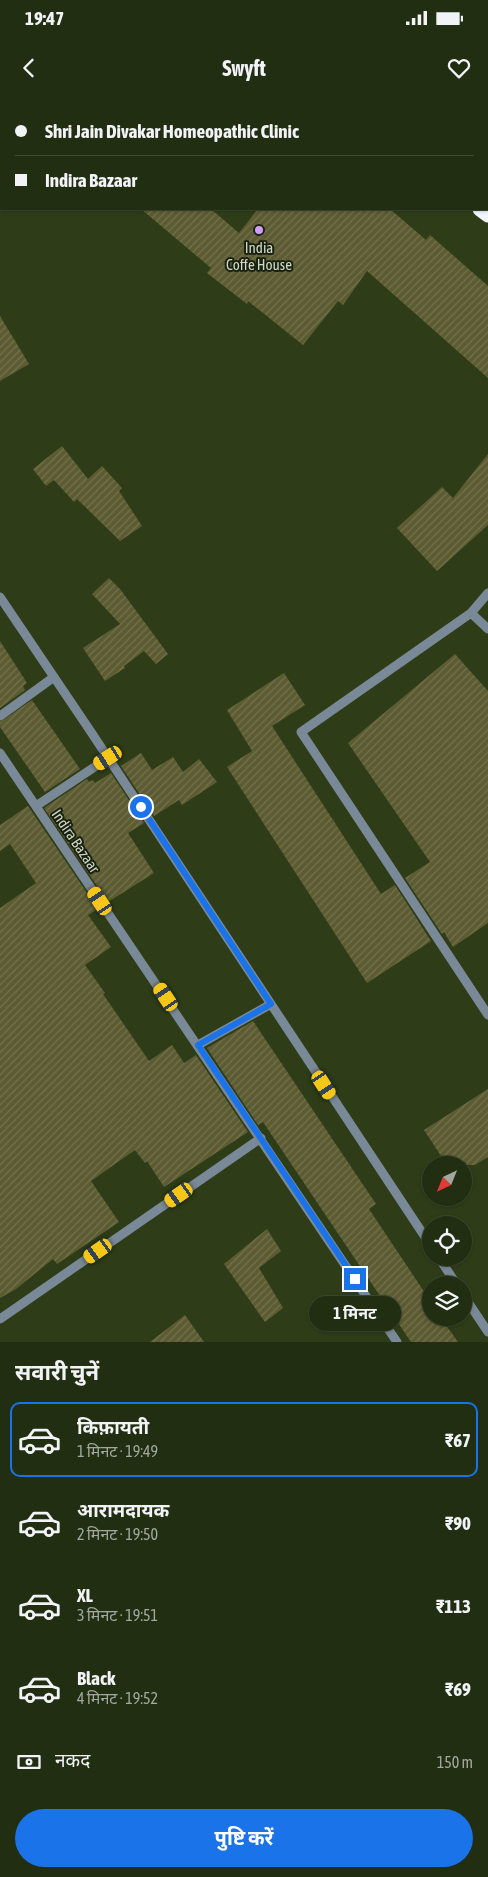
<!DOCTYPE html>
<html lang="hi">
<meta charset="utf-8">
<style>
body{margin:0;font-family:"Asap Condensed","Noto Sans Devanagari",sans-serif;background:#2e3a20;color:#f1f3f6;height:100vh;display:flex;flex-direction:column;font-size:19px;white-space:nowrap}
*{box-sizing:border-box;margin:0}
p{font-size:16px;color:#a2a89f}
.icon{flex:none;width:28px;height:28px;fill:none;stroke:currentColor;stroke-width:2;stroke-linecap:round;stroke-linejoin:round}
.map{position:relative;height:1242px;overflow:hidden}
.side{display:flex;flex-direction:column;background:#222e12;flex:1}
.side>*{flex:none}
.top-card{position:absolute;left:0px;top:0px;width:489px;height:110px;box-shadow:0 1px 4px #0004,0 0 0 1px #3f4a32;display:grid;align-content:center;height:110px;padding:0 15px;background:#222e12}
.needle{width:32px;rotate:223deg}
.controls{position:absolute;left:422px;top:1056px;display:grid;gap:10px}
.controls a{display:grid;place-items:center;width:50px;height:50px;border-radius:50%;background:#222e12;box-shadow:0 1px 4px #0004,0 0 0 1px #3f4a32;font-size:25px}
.end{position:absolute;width:22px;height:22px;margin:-11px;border:6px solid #1a73e8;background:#fff;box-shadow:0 0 0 2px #fff}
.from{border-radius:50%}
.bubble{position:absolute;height:35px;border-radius:18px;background:#222e12;box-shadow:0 1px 4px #0004,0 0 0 1px #3f4a32;font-size:16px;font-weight:700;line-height:35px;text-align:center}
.car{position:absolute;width:15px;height:30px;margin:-15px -8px;border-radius:6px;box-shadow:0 0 4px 1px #0007;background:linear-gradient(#f5c518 24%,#345 0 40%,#f5c518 0 76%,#345 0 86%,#f5c518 0)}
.top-card b{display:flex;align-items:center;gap:18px;height:48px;font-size:19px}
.top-card b+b{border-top:1px solid #3f4a32}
.top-card i{width:12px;height:12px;background:#f1f3f6}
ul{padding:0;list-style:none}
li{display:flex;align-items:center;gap:15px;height:75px;margin:0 10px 8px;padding:0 5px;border:2px solid transparent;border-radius:10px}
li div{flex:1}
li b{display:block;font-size:19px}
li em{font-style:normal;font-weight:700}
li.current{border-color:#1a73e8}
li>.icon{width:45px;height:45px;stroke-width:1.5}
h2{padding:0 15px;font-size:22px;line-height:60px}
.pay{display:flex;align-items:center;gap:12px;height:55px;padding:0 15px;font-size:19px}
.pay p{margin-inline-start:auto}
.action{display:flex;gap:10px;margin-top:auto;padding:10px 15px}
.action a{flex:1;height:58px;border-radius:30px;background:#1a73e8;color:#fff;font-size:20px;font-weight:700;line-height:58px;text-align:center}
.status{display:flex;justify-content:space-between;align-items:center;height:35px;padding:0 25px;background:#222e12;direction:ltr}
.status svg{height:14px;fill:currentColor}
header{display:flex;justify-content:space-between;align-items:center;height:65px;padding:0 15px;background:#222e12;font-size:22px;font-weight:700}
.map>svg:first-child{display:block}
.building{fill:url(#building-hatch)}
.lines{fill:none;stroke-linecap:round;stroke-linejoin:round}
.minor{stroke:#7a8997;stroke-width:9}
.highway{stroke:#f0f7fe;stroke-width:15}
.route{stroke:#1a73e8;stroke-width:6}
.poi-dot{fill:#d09dff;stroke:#1a2111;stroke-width:2}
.labels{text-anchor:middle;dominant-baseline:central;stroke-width:4;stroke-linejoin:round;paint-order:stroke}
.poi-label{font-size:15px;fill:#ced8c3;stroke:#1a2111}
.street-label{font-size:15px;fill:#ced8c3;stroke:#1a2111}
</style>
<div class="status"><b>19:47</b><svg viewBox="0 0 49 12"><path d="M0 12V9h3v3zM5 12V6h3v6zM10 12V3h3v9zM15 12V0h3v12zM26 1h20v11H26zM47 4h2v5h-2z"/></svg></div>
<header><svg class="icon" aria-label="back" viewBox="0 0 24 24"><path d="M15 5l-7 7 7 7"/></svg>Swyft<svg class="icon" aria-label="heart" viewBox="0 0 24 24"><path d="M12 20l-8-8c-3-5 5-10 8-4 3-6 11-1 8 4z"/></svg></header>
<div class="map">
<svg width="488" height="1242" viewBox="0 0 488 1242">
<defs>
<pattern id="building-hatch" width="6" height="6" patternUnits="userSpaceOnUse" patternTransform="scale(1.25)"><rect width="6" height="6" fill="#5c5b32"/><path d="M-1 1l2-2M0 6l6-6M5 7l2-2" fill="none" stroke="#72724e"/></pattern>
</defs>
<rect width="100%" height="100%" fill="#2e3d18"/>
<path class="building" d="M141 109H211L239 133 258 109H390L426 140 430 135 488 186V278L367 171 343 205 338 201 303 245 248 201 247 204 207 173 211 168Z
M0 216 29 264 0 281Z
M62 346 88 379 102 366 122 388 119 391 142 426 120 441 77 399 74 402 54 380 46 386 33 369Z
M488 354V425L437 471 397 428 442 387 453 398Z
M109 478 120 489 168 554 156 564 144 551 124 566 125 568 105 581 83 548 120 524 92 494Z
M0 541 27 583 23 586 25 590 0 608Z
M455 554 488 591V823L453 847 444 832 442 834 405 778 430 762 348 643Z
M284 573 305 605 272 626 381 794 395 785 431 841 367 883 227 667 252 651 227 610Z
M32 600 80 669 45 692 0 627V622Z
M141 653 152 670 173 657 183 672 199 659 217 682 182 705 179 700 154 716 121 666Z
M111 673 144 723 128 733 154 773 108 802 44 708 87 679 89 682 93 680 95 683Z
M28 706 98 809 88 815 111 847 85 865 105 893 103 894 149 961 172 945 184 963 196 955 248 1032 164 1087 147 1061 145 1063 135 1050 91 1081 119 1122 57 1164 53 1159 16 1189 0 1198V808L36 783 10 744 0 751V725Z
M253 921 376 1104 369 1109 431 1202V1218H441L458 1242H411L263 1022 258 1025 207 948Z
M488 989V1057L475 1065H447L424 1030Z
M267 1129 281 1151 259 1168 283 1208 265 1222 224 1164Z
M185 1215 204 1242H150Z"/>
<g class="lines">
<path class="minor" d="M488 493 471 513 301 632 488 915
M0 497 91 632 431 1146
M471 513 488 529
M0 616 54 577
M0 653 397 1242
M36 706 108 658
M198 945 271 904
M439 1158 457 1185
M464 1196 488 1232
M0 1219 261 1038"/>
<path class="highway" d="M345 0 346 1
M480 109 488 115"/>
</g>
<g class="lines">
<path class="route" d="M141 707 271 904 198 945 355 1179"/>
</g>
<circle class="poi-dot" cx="259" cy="130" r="5"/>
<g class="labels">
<g class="poi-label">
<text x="259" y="147">India<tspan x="259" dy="17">Coffe House</tspan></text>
</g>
<g class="street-label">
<text transform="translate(76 741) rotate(56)">Indira Bazaar</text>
</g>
</g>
</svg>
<div class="controls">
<a><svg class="needle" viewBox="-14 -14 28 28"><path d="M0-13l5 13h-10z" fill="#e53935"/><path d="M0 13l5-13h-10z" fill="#a2a89f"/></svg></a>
<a><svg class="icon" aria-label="locate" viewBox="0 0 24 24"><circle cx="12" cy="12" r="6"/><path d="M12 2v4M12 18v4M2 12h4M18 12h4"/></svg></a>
<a><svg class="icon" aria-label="layers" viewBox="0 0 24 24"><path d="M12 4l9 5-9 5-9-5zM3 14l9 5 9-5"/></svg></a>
</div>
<i class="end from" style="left:141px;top:707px"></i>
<i class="end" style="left:355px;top:1179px"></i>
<div class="bubble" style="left:309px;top:1196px;width:92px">1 मिनट</div>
<i class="car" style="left:108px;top:658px;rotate:237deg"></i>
<i class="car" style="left:100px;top:801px;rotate:326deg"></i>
<i class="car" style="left:166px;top:897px;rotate:326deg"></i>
<i class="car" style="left:324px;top:985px;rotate:147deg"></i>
<i class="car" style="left:179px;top:1095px;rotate:235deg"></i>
<i class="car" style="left:98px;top:1151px;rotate:235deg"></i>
<div class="top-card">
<b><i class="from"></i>Shri Jain Divakar Homeopathic Clinic</b>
<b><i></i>Indira Bazaar</b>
</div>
</div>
<section class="side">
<h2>सवारी चुनें</h2>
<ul>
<li class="current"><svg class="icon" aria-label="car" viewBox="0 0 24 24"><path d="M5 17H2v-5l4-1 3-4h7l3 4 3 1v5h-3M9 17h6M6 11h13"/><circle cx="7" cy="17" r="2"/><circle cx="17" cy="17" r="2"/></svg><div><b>किफ़ायती</b><p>1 मिनट · 19:49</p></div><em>₹67</em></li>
<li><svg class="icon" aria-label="car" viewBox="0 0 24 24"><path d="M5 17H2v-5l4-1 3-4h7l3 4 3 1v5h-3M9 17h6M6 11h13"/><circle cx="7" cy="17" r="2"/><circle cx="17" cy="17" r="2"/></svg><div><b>आरामदायक</b><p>2 मिनट · 19:50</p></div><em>₹90</em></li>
<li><svg class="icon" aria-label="car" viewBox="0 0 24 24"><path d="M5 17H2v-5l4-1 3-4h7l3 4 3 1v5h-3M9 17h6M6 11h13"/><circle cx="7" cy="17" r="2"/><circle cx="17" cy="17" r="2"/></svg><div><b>XL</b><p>3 मिनट · 19:51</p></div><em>₹113</em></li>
<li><svg class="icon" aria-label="car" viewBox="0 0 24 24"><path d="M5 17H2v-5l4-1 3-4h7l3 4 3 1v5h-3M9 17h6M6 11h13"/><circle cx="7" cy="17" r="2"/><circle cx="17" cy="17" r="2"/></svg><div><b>Black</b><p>4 मिनट · 19:52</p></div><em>₹69</em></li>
</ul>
<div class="pay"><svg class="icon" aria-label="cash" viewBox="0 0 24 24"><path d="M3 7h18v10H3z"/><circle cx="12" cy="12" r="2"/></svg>नकद<p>150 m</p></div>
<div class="action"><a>पुष्टि करें</a></div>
</section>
